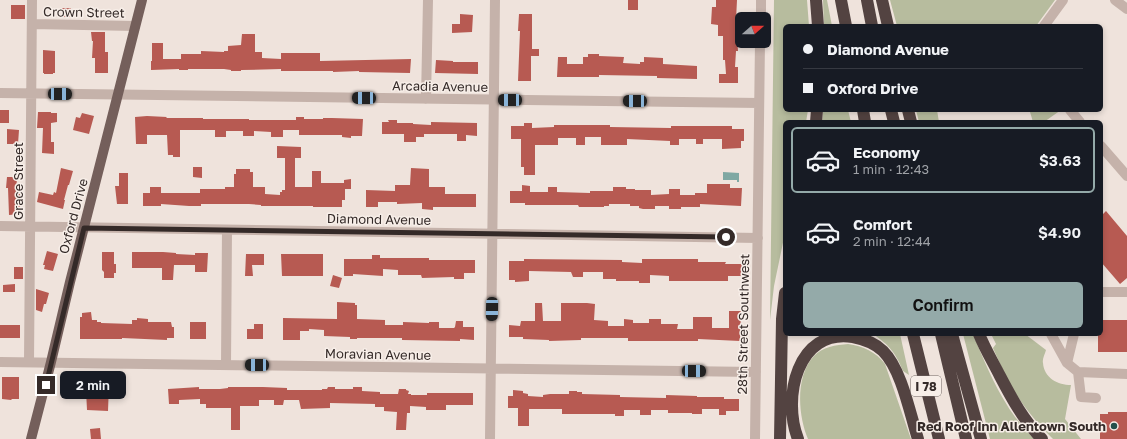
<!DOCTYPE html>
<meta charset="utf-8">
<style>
body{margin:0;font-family:"Golos Text",sans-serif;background:#20242c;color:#f1f3f6;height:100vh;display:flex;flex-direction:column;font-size:15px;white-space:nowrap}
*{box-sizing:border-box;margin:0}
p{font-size:13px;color:#9ea1a6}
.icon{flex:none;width:22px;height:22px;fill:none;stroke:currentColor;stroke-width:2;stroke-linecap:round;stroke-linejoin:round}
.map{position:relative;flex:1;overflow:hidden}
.drawer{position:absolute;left:783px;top:120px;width:320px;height:216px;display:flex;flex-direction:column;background:#171b24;border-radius:6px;box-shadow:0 2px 6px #0003}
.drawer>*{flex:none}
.hud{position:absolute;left:783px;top:24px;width:320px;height:88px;border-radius:6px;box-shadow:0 2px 6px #0003;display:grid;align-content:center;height:88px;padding:0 20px;background:#171b24}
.needle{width:26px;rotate:69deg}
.buttons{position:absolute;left:735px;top:12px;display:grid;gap:8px}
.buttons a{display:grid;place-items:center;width:36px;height:36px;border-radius:6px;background:#171b24;box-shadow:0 2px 6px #0003;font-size:20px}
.end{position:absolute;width:18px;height:18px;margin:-9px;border:5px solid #342a28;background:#fff;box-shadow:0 0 0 2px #fff}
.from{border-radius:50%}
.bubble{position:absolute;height:28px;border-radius:6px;background:#171b24;box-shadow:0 2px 6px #0003;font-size:13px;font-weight:600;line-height:28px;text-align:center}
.car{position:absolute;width:12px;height:24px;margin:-12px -6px;border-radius:5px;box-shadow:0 0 3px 1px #0007;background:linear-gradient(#222 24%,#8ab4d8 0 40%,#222 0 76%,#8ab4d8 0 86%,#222 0)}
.hud b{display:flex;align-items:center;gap:14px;height:38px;font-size:15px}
.hud b+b{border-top:1px solid #363941}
.hud i{width:10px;height:10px;background:#f1f3f6}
ul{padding:7px 0 0;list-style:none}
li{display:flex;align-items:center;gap:12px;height:66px;margin:0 8px 6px;padding:0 12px;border:2px solid transparent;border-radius:6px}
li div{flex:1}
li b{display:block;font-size:15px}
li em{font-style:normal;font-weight:600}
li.on{border-color:#94aaa9}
li>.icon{width:36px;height:36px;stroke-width:1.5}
.button{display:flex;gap:8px;margin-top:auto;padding:8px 20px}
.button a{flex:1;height:46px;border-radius:6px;background:#94aaa9;color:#111;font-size:16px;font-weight:600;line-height:46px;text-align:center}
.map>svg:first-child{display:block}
.green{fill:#b7bc9e}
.water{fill:#7fa8a3}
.building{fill:#b75a52}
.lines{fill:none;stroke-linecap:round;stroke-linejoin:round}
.minor{stroke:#c5b2aa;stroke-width:10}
.major{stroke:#745f5b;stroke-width:10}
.highway{stroke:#534341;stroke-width:12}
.route{stroke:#342a28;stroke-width:5}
.poi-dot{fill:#23504b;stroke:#f7eee8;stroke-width:1.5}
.labels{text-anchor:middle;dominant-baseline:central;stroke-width:3;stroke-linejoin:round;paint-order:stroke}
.shield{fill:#f7eee8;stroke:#6e6562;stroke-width:1}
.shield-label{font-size:12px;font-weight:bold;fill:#342a28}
.street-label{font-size:13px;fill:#342a28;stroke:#f7eee8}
.poi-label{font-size:13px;font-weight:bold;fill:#342a28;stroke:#f7eee8;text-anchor:end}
</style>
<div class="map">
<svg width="1127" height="439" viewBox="0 0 1127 439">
<rect width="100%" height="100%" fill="#efe3dc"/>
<path class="green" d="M774 0H807L809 26H785V110H808L806 122H785V233L774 286 770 320Z
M823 0H827L832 26H824Z
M890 0H1055L1036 26H897Z
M823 110H848L851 122H822Z
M916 110H937L939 122H919Z
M1026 110H1061L1044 122H1033L1030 112Z
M873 334H900L909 375 903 371C896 353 889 345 873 334Z
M963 334H973C983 358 993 383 1007 405 1014 417 1025 429 1034 439H990Z
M991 334H1025L1046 350C1045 354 1042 359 1043 363 1044 378 1058 385 1071 385L1065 419 1081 439H1053C1036 422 1020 403 1009 382 1003 371 998 359 993 348L996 344Z
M848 344C863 346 876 352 885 364L911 439H808C798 416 795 376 814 356 822 347 836 345 848 344Z"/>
<path class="water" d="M723 172 739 173V182H737V180H723Z"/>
<path class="building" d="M628 0H638V10H628Z
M716 0H737L736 20 738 51H736L735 67H738V83H719V74H726L725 60H723V36H718V25L711 24 712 7H716Z
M11 5H25V19H11Z
M62 8H71L70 17H62Z
M460 14 473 15 472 32 452 33V24H460Z
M519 14H532V49H539V56H531V81H518L520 31H518Z
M91 32H105V52H108V73H95V58H92L93 41H92Z
M242 34H255V52H262V58L281 59V53H320V61L411 59 410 73 359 72V71L333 72V71H281V69L241 70V71H231V70L224 69H188V70H179V69L151 70V61H152V43H163V59H181V54H201V51L224 52V51H228V46L241 45Z
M43 50 55 51V73H53V74H44V73H43Z
M588 54H599V56L624 57 623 63 640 64V62H644V57L663 58V64L697 66V79L657 78V76L599 75V77H557L558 57H567V64H583V57H588Z
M436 60 453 61V62H478V74L435 73Z
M0 110H9V123H0Z
M38 112H51V113H57V122L51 123V142H54V154L42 153 43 128H37Z
M82 113 94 116 89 134 73 130 76 117 80 118Z
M147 116 167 117 166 118H203V119H249V120H296V117H304V119H323V118H332L363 119 362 136H351V138L342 137V135H299V130H283V137H271V132L254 131V136H243V131H226V137H215V130H180V157H173V155H168L167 135H147V144H136L135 117Z
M388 120H397V123H413V124L431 125V122L477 123V136L466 135V141H457V134H424V137H416V142H404V134H382V122H389Z
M524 123H532V128L554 127V125H610V127L671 128V126H732V129H744V141H741V148L722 149V139H703V144H696V139H679V145H670V141L627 139V145H601V137H585V145H576V138H558V145H535V175H524V167H521V139H511V126H524Z
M7 129 19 130 18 144H7Z
M277 146 301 147V158H295V187H312V171H321V183H344V180L351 179V189H345V200H342V207H313V206H261V205L249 204H201V206H189L161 204V206H143V193H150V187H161V193H200V189H225V187H234V174H236V169H250V172H253V187H265V194L280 195V192H282V190H285V158H277Z
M193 167H202V178L193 177Z
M61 168 73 171 69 185H68L64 200H65L63 209 37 202 39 192 53 195 54 192 56 193Z
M411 168 429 169V187H445V194H476V207H433V210L422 209V203L397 204V202H378V207H366V190L395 191V185H410Z
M119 173H128V204H117L115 186H119Z
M7 177H17L16 193H20V214L9 215 8 188H6Z
M707 184H730V188H742L741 206 700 204V207H681V209H669V206H655V209H643L639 208V206H630V204H609V206H604V207H579L578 205H525V203H510V191H522V185L530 186V192H548V187H557V192L590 193V191H613V187H626V189H635V190H651V195L669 194V189H680V195H695V193H707Z
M1106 211 1127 236V278L1120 284 1101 262V216Z
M47 251 58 254 53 271 44 269 45 265H43Z
M102 252H114V264H116V273H114V278H104V272L102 270Z
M132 252H163L176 253V254L195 255V253H208L207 272H195V265H174L173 280H162V268H132Z
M246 254H264V265H252L253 276H245Z
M281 254H323V276H282Z
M372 255H380V258H429V260H475V273H464V279H454V277L422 278 421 275H398V270L383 269V276L353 274V276H344V259H372Z
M524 259 622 260V262L642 263V259H698V262H726L725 264H742L741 276H728V281H669V276L650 275V283H639V281H616V279H603V272H583V277H573L571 272 529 271V281L515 282V280H509V261H524Z
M14 267H23V279H14Z
M333 275 342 278 339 288 330 286Z
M15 284V292H3V285Z
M36 289 49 293 46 304H44L42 312 36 310Z
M337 302 355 303V305H357V319L385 320V325H403V322L429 323V322H439V328H454L455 327 456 321H463V327H474V340L460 339V341L402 340V338H357V339H350V337L324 336V330L309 329V331H300V340H283V318L337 319Z
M535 303H542L543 321H561V303H587L595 304 594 320 608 321V326H624V319L633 320V323H649V319H661V324H678L677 329H693V317H712V328H729V311H741L740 341 698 339V341H628V338H581V340L549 341V340L523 339V337H509V325L520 326 521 321H535Z
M91 312 92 320H97V322H101V323L132 324V320H137V318L148 319V322H171L172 327H174V338H167V340L122 338V339H80V317H82V313Z
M1101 320H1127V352H1098V334H1101Z
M190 322H206V339H190Z
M254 324H263V339H247V329H254Z
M0 325H20V338H0Z
M2 377H19V399H12L11 400 2 399Z
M87 384H109L108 411 87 410 86 390 87 389Z
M199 387V389H220L228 388V387H263L287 388V390H322V389H327L328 387H335V389H353V387H362V391L380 392V394H398L399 389H406V390L409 391 408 394H411V395H427V393H473V405H446V410H426V407L410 406V413H407L406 430H396L397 412 384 411V407H375V404L330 403V408L301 409 299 400H284L283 405H274V400H259V406H240V430H231V408H206V404H200V399L179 400V404H169L168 389Z
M513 390 523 391V393L528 394V396L543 397V395L550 394H569V391H577V392H582V394L620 395V397L666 398V395L697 396V397H724V399H739V411H726V415H719V409H702V414H692V413H668V410H651V415H640V410H624V416H615V414H562V409H529V426H518V408H508V396H513Z
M1108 412H1127V439H1100V414H1108Z
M100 428 101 439H91L90 429Z"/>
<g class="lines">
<path class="minor" d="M1115 0 1127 9
M761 19V0
M32 24 135 26
M1044 26 1063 0
M0 93 759 103
M426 99 428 0
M1070 110 1080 122
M1101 146 1127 176
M0 226 758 238
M1101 292H1127
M1051 334 1067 363 1078 372 1127 374
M0 362 756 372
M29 362 32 0
M1067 363 1074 334
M226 365 227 230
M1078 372 1081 397 1096 398
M490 439 495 0
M755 439 760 41"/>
<path class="major" d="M31 439 51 362 70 282 142 0"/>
<path class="highway" d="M816 0 818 26
M841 0 846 26
M867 0 872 26
M882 0 888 26
M863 110 865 122
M891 110 894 122
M908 110 911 122
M816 122 817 110
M913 334 939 439
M941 334 966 439
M952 334 981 439
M979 334C985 349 993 362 1000 376 1012 399 1024 421 1042 439
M780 439 782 319 785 293
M798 439C782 398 797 328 853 337 863 339 876 344 883 351 902 370 910 414 918 439"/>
</g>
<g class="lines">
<path class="route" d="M46 385 84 228 726 237"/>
</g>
<circle class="poi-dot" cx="1114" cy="426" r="4"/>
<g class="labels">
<rect class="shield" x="911" y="376" width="30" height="20" rx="3"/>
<g class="shield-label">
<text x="926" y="386">I 78</text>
</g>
<g class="street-label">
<text transform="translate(84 12) rotate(1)">Crown Street</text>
<text transform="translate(440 86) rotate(1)">Arcadia Avenue</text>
<text transform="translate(18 181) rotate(-90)">Grace Street</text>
<text transform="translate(73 216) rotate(-75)">Oxford Drive</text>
<text transform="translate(379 219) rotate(1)">Diamond Avenue</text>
<text transform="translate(743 324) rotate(-89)">28th Street Southwest</text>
<text transform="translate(378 354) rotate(1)">Moravian Avenue</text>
</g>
<g class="poi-label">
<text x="1106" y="426">Red Roof Inn Allentown South</text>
</g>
</g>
</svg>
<div class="buttons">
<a><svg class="needle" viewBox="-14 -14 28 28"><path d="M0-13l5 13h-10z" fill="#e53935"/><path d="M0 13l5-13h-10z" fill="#9ea1a6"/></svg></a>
</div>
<i class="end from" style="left:726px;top:237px"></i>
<i class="end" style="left:46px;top:385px"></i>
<div class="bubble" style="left:60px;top:371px;width:66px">2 min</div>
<i class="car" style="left:60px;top:94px;rotate:91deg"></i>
<i class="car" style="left:364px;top:98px;rotate:271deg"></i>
<i class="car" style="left:510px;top:100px;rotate:271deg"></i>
<i class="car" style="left:635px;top:101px;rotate:271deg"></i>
<i class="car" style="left:492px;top:309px;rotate:181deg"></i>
<i class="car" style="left:257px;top:365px;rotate:271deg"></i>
<i class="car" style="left:694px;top:371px;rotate:91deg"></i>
<div class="hud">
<b><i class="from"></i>Diamond Avenue</b>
<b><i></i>Oxford Drive</b>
</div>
<section class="drawer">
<ul>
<li class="on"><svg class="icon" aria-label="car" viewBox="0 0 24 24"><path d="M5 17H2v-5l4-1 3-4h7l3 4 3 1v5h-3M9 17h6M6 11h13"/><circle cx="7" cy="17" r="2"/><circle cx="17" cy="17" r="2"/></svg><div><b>Economy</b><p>1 min · 12:43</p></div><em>$3.63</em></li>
<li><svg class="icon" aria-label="car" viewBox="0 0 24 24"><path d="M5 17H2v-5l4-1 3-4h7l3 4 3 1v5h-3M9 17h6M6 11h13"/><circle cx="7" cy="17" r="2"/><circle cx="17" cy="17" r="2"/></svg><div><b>Comfort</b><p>2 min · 12:44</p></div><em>$4.90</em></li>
</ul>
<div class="button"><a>Confirm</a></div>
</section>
</div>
